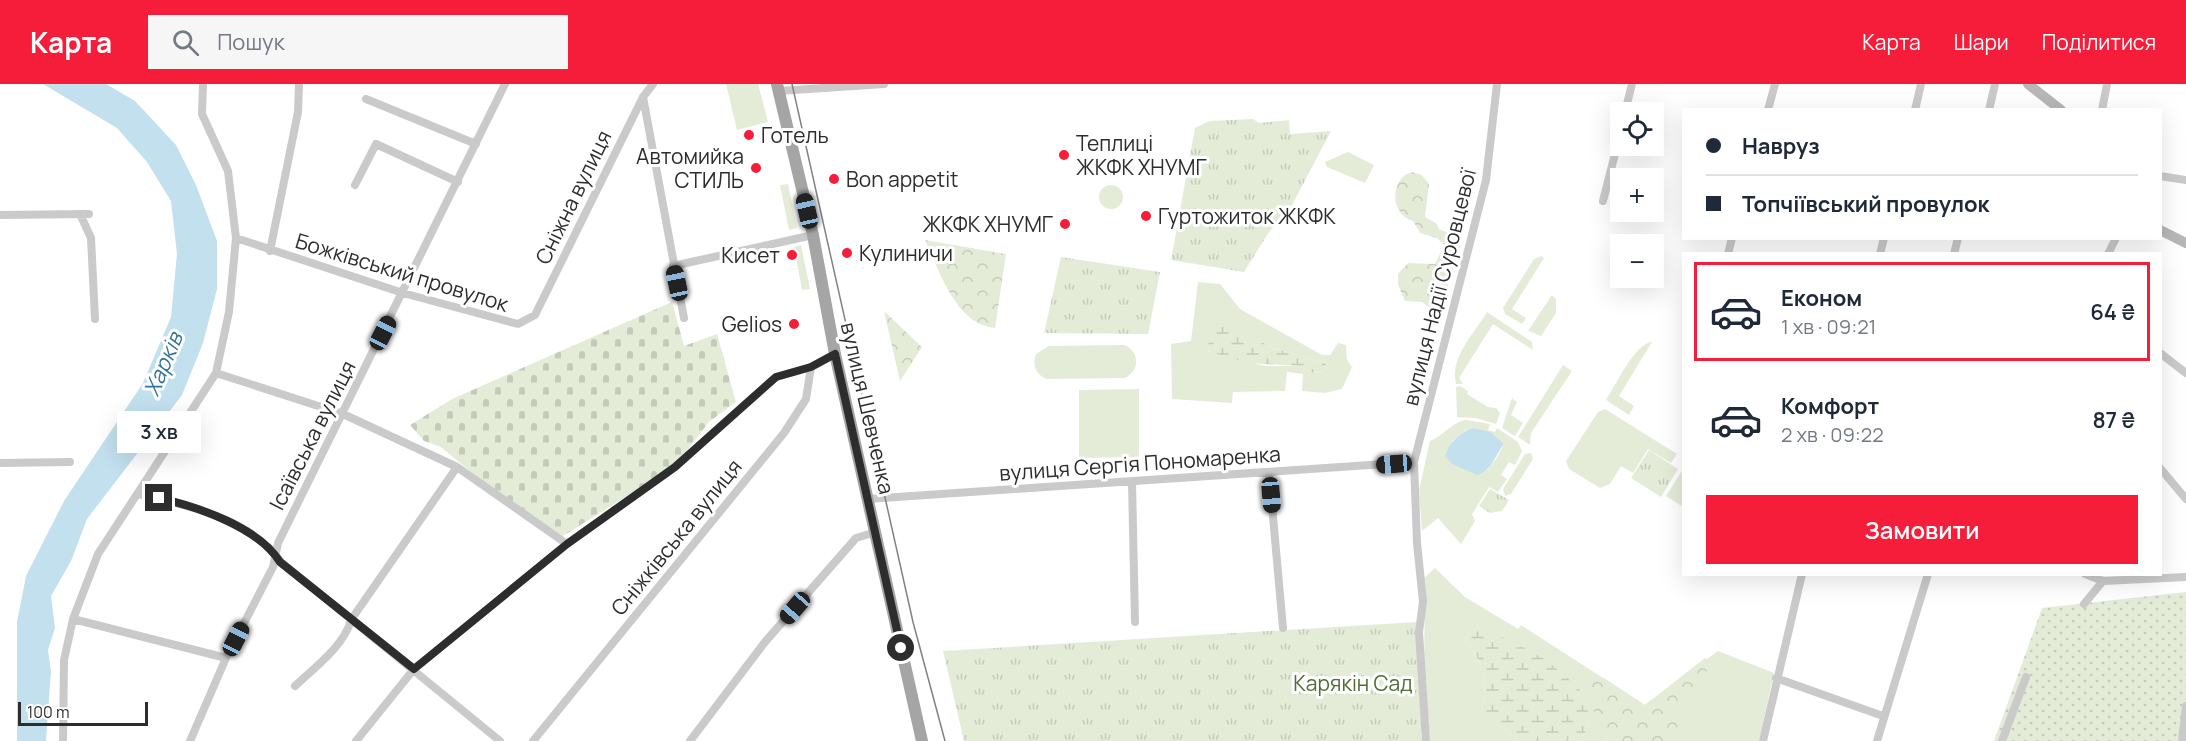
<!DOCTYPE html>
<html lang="uk">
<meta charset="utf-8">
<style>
body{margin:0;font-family:Manrope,sans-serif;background:#f6f6f7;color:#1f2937;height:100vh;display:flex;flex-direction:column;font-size:22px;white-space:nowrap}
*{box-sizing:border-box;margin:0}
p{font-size:20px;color:#747a83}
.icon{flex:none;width:33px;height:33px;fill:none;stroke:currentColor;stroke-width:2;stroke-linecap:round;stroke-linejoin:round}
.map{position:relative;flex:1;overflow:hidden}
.details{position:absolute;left:1682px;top:168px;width:480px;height:324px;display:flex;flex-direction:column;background:#fff;border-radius:0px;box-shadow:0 6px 24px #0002}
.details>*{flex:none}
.hud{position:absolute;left:1682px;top:24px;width:480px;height:132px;border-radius:0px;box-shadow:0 6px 24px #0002;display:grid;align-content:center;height:132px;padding:0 24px;background:#fff}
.buttons{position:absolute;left:1610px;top:18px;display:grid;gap:12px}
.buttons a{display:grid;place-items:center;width:54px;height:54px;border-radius:0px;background:#fff;box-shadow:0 6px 24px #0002;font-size:30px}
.scale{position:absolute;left:18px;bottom:15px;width:130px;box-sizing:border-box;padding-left:6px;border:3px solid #2d2d2d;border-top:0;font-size:16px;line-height:21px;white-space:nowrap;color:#2d2d2d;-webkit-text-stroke:4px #fff;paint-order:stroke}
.end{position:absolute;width:27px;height:27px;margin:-14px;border:8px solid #2d2d2d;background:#fff;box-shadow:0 0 0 3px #fff}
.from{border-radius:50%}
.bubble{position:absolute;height:42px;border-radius:0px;background:#fff;box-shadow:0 6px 24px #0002;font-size:20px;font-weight:600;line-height:42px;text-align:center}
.car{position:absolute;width:18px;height:36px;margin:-18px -9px;border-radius:8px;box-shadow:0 0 4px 2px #0007;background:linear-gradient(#222 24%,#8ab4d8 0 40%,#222 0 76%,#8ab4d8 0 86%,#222 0)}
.hud b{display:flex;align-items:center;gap:21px;height:57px;font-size:22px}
.hud b+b{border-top:2px solid #e0e1e3}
.hud i{width:15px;height:15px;background:#1f2937}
ul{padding:10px 0 0;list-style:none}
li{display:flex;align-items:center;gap:18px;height:99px;margin:0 12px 9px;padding:0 12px;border:3px solid transparent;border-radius:0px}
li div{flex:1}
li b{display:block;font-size:22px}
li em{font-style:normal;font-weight:600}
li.on{border-color:#f51d39}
li>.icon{width:54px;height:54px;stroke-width:1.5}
.primary-button{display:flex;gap:12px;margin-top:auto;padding:12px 24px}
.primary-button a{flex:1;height:69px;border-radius:0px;background:#f51d39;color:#fff;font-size:24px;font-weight:600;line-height:69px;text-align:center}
header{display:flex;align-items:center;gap:36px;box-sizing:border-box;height:84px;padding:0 30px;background:#f51d39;color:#fff}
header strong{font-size:28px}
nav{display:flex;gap:33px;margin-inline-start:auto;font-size:21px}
.search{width:420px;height:54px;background:#f6f6f7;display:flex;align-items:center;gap:15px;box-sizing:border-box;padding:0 21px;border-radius:0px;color:#747a83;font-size:22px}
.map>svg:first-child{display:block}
.grass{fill:#e4ecd8;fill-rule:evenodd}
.forest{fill:url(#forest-crowns)}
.wetland{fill:url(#wetland-marsh)}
.cemetery{fill:url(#cemetery-stones)}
.park{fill:url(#park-tufts)}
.garden{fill:url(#garden-dots)}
.water{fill:#c2e0ee}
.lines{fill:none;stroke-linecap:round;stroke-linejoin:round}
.street{stroke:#cacaca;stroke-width:8}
.secondary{stroke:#b7b7b7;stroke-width:10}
.primary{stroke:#a5a5a5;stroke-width:12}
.tram{stroke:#828282;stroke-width:1.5}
.route{stroke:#2d2d2d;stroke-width:8}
.poi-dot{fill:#f51d39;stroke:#fff;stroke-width:2}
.labels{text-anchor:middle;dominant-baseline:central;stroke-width:6;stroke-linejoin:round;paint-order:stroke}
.poi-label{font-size:21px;fill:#2d2d2d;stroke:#fff;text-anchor:start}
.street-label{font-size:21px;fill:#2d2d2d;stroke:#fff}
.park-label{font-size:21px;fill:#526c36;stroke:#fff}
.water-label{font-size:22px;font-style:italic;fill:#347595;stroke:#fff}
</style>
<header>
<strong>Карта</strong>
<div class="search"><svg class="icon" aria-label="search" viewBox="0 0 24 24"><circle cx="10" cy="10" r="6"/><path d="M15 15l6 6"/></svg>Пошук</div>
<nav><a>Карта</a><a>Шари</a><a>Поділитися</a></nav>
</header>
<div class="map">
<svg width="2186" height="657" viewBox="0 0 2186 657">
<defs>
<pattern id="forest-crowns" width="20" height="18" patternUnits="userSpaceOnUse" patternTransform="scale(1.5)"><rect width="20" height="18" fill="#e4ecd8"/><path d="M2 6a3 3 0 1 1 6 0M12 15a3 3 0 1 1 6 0" fill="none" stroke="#c4cbba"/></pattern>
<pattern id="wetland-marsh" width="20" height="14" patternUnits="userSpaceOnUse" patternTransform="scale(1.5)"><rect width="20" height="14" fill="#e4ecd8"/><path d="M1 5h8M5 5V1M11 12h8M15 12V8" fill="none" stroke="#c4cbba"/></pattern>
<pattern id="cemetery-stones" width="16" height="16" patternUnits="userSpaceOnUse" patternTransform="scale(1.5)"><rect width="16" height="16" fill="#e4ecd8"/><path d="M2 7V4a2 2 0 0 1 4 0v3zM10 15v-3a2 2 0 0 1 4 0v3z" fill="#c4cbba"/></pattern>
<pattern id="park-tufts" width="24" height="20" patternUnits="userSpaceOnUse" patternTransform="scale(1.5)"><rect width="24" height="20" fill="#e4ecd8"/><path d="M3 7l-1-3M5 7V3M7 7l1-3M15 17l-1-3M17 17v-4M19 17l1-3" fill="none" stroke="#c4cbba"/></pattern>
<pattern id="garden-dots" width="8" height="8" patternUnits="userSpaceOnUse" patternTransform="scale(1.5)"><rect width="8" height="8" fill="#e4ecd8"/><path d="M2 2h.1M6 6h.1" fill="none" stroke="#c4cbba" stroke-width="1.8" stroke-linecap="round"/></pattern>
</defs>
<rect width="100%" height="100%" fill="#fff"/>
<path class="grass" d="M726 0H758L768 38 737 46Z
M1348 68 1374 81 1365 99 1327 83 1325 78Z
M788 100 797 144 789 146 780 101Z
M1099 113a12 12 0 1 1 24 0a12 12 0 1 1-24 0Z
M801 161 810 205 802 206 794 163Z
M1542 172 1544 174 1512 225 1526 234 1522 240 1505 230 1503 224 1534 175Z
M1198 198 1220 200 1240 225 1322 271H1330L1338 259 1346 261 1347 276 1352 283 1342 305 1325 309 1302 307 1303 290 1287 288 1285 307 1233 308 1232 319 1172 315 1171 260 1191 257ZM1250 253 1273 264 1326 279 1325 287 1313 289 1299 282H1265L1207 267Z
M1552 211 1556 215V229L1541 252 1528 247Z
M1487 228 1532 258 1533 266 1493 240 1459 294 1463 300H1456C1449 275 1475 248 1487 228Z
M1652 258 1619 312 1634 322 1629 331 1606 316C1615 302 1636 258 1652 258Z
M1125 261C1140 269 1140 286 1125 294L1047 295C1036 291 1032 282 1036 270L1049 262Z
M1563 281 1572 287 1531 349 1530 361 1518 353Z
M1460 302 1468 307 1467 310 1488 323 1496 324 1500 329 1496 340 1476 334 1457 333 1456 303Z
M1139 305V373L1079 374V306Z
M1512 314 1517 318 1511 331 1523 339 1515 352 1502 344Z
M1605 325 1677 370 1671 379 1648 365 1633 389 1621 382 1610 400 1600 404 1569 385 1566 377 1598 328Z
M1466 336 1490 340 1488 346 1495 348 1497 344 1518 358 1522 367 1515 381 1509 378 1501 391 1507 395 1498 408 1489 403 1472 430 1475 437 1461 460 1438 434 1422 447 1419 406 1430 357C1443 352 1452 338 1466 336ZM1466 346 1504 360 1496 375 1487 386H1470L1452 380V357Z
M1531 369 1533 375 1511 410 1505 412 1503 405 1525 370Z
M1683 385V423L1666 412Z
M1435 484 1465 513 1518 545 1521 541 1645 621 1718 567 1774 589 1759 657H1581L1591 636 1463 556C1488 581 1486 597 1482 629L1520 657H1430L1424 578 1425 509 1422 496Z"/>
<path class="forest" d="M1412 88 1422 91 1429 100 1425 133 1436 139 1439 145 1454 151 1461 159 1440 226H1433L1422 218 1405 217 1398 201V190L1408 179 1435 180 1444 161 1437 154 1420 149 1413 137C1389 130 1390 94 1412 88Z
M925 156 1006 170 995 244C956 241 939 186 925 156Z
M884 227 922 263 900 297Z
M1705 574 1714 580 1715 585 1704 588 1699 593 1704 601 1685 611 1682 631 1671 657H1605L1596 649 1595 632 1587 604 1595 595 1604 594 1645 621Z"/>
<path class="wetland" d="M1223 238 1273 264 1326 279 1325 287 1313 289 1299 282 1248 279 1207 267 1212 241Z
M1471 542 1509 556 1545 575 1579 604 1591 636 1581 657H1520L1482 629C1486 597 1488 581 1463 556Z"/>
<path class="cemetery" d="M672 218 684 262 717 250 736 318 709 338 681 374 640 404 563 452 489 403 441 363 424 357 410 341 452 315Z"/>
<path class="park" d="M1253 35 1259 39 1289 36 1290 50 1331 47 1291 123 1269 148 1244 188 1171 176 1195 44 1209 37Z
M1061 173 1160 188 1148 250 1044 249Z
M1649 366 1678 385 1661 413 1631 394Z
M1490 405 1509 416 1502 427 1490 429 1479 422Z
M1416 538 1422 657H964L943 567Z"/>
<path class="garden" d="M2186 508V657H1994L2042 524Z"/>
<path class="water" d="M43 0H106L135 17 176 61 196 101 217 157V205L203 259 182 311 87 435 71 477 51 512 55 544 48 566 51 587 46 657H17V538L26 492 64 417 143 299 171 233 177 170 171 117 147 78 117 44Z
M1474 344 1490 348 1504 360C1495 371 1493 386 1477 391L1452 380 1445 372C1450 358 1459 348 1474 344Z"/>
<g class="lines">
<path class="street" d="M203 0 202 30 228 87 236 154 403 209 518 240 535 231 643 13 653 0
M779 7 884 0
M643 13 684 234
M366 15 476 60
M1768 26 1775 0
M1915 26 1921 0
M1989 26 1995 0
M2102 26 2107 0
M1625 28 1632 0
M2160 92 2186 96
M355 101 376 60 458 98
M1603 117 1620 50
M80 130 91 154 95 235
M0 131 89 130
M270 167 298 28 299 0
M1728 170 1732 154
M1880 170 1884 154
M1954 170 1958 154
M2108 170 2116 154
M673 182 813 151
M2160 269 2186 289
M216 289 343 330 457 383 567 460
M0 379 70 378
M2160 384 2186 415
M1269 388 1283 544
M1132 398 1135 538
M138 410C185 420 253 436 281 478L500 657
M868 415 1414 378
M2085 490 2103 497
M2084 520 2103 497 2186 493
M73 535 226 574
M1776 594 1883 632
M295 602C314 584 344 562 351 536L457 383
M63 657 64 576 73 535 98 470 216 289 229 228 236 154
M190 657 226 574 273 483 278 459 505 0
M356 657 414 585 567 460 675 383 776 293 811 283
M533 657 784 349 806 315 811 283 835 270
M690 657 765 558 856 454 876 448
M1426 657 1419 548 1423 518 1417 459 1414 378 1486 96 1497 0
M1763 657 1802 490
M1877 657 1928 490
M2002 657 2026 593
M2182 657 2186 622"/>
<path class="secondary" d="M2028 0 2061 26
M2160 146 2186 159"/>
<path class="primary" d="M777 0 813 151 835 270 922 657"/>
<path class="tram" d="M792 0 913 538 945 657"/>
</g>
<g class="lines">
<path class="route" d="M159 414C198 423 258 443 280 478L414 585 567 460 675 383 776 293 811 283 835 270 901 564"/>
</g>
<g class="poi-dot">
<circle cx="749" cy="51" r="6"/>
<circle cx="1064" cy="71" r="6"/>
<circle cx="756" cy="84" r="6"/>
<circle cx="834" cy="95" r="6"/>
<circle cx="1146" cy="132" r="6"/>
<circle cx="1065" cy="140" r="6"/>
<circle cx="847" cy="169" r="6"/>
<circle cx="792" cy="171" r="6"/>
<circle cx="794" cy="240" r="6"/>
</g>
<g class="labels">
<g class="poi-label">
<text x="761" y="51">Готель</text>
<text x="1076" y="59">Теплиці<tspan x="1076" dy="24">ЖКФК ХНУМГ</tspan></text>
<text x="744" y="72" text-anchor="end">Автомийка<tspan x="744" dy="24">СТИЛЬ</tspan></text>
<text x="846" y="95">Bon appetit</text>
<text x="1158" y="132">Гуртожиток ЖКФК</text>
<text x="1053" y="140" text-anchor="end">ЖКФК ХНУМГ</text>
<text x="859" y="169">Кулиничи</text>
<text x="780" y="171" text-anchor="end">Кисет</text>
<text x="782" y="240" text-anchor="end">Gelios</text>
</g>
<g class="street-label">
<text transform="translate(573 113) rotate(-64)">Сніжна вулиця</text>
<text transform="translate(402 188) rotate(17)">Божківський провулок</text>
<text transform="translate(1439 203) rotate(-76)">вулиця Надії Суровцевої</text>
<text transform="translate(868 324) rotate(77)">вулиця Шевченка</text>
<text transform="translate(312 351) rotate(-63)">Ісаївська вулиця</text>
<text transform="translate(1140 379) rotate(-4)">вулиця Сергія Пономаренка</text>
<text transform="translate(676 453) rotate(-51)">Сніжківська вулиця</text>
</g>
<g class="park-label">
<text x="1353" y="599">Карякін Сад</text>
</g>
<g class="water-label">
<text transform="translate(163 280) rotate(-67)">Харків</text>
</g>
</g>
</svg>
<div class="buttons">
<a><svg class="icon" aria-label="locate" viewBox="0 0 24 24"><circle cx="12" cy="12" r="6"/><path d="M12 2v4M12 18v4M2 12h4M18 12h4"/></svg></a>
<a>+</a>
<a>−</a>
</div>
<div class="scale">100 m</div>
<i class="end from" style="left:901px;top:564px"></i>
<i class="end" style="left:159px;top:414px"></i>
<div class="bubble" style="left:117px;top:327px;width:84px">3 хв</div>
<i class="car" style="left:807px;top:127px;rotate:347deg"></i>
<i class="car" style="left:677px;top:199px;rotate:348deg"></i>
<i class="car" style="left:383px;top:249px;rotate:27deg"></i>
<i class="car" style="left:1394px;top:380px;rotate:266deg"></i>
<i class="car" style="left:1271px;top:411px;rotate:175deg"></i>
<i class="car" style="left:795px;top:524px;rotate:221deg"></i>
<i class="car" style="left:236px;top:555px;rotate:27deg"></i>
<div class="hud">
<b><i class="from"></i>Навруз</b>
<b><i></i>Топчіївський провулок</b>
</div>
<section class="details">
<ul>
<li class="on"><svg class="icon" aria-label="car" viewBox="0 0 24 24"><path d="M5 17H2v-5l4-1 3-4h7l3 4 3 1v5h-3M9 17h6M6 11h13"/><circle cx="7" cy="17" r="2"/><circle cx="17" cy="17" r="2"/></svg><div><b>Економ</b><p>1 хв · 09:21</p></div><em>64 ₴</em></li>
<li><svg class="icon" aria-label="car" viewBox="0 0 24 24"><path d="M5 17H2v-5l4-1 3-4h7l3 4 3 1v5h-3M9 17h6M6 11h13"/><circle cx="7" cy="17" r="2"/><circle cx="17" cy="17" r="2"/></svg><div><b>Комфорт</b><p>2 хв · 09:22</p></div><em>87 ₴</em></li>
</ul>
<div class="primary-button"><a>Замовити</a></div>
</section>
</div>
